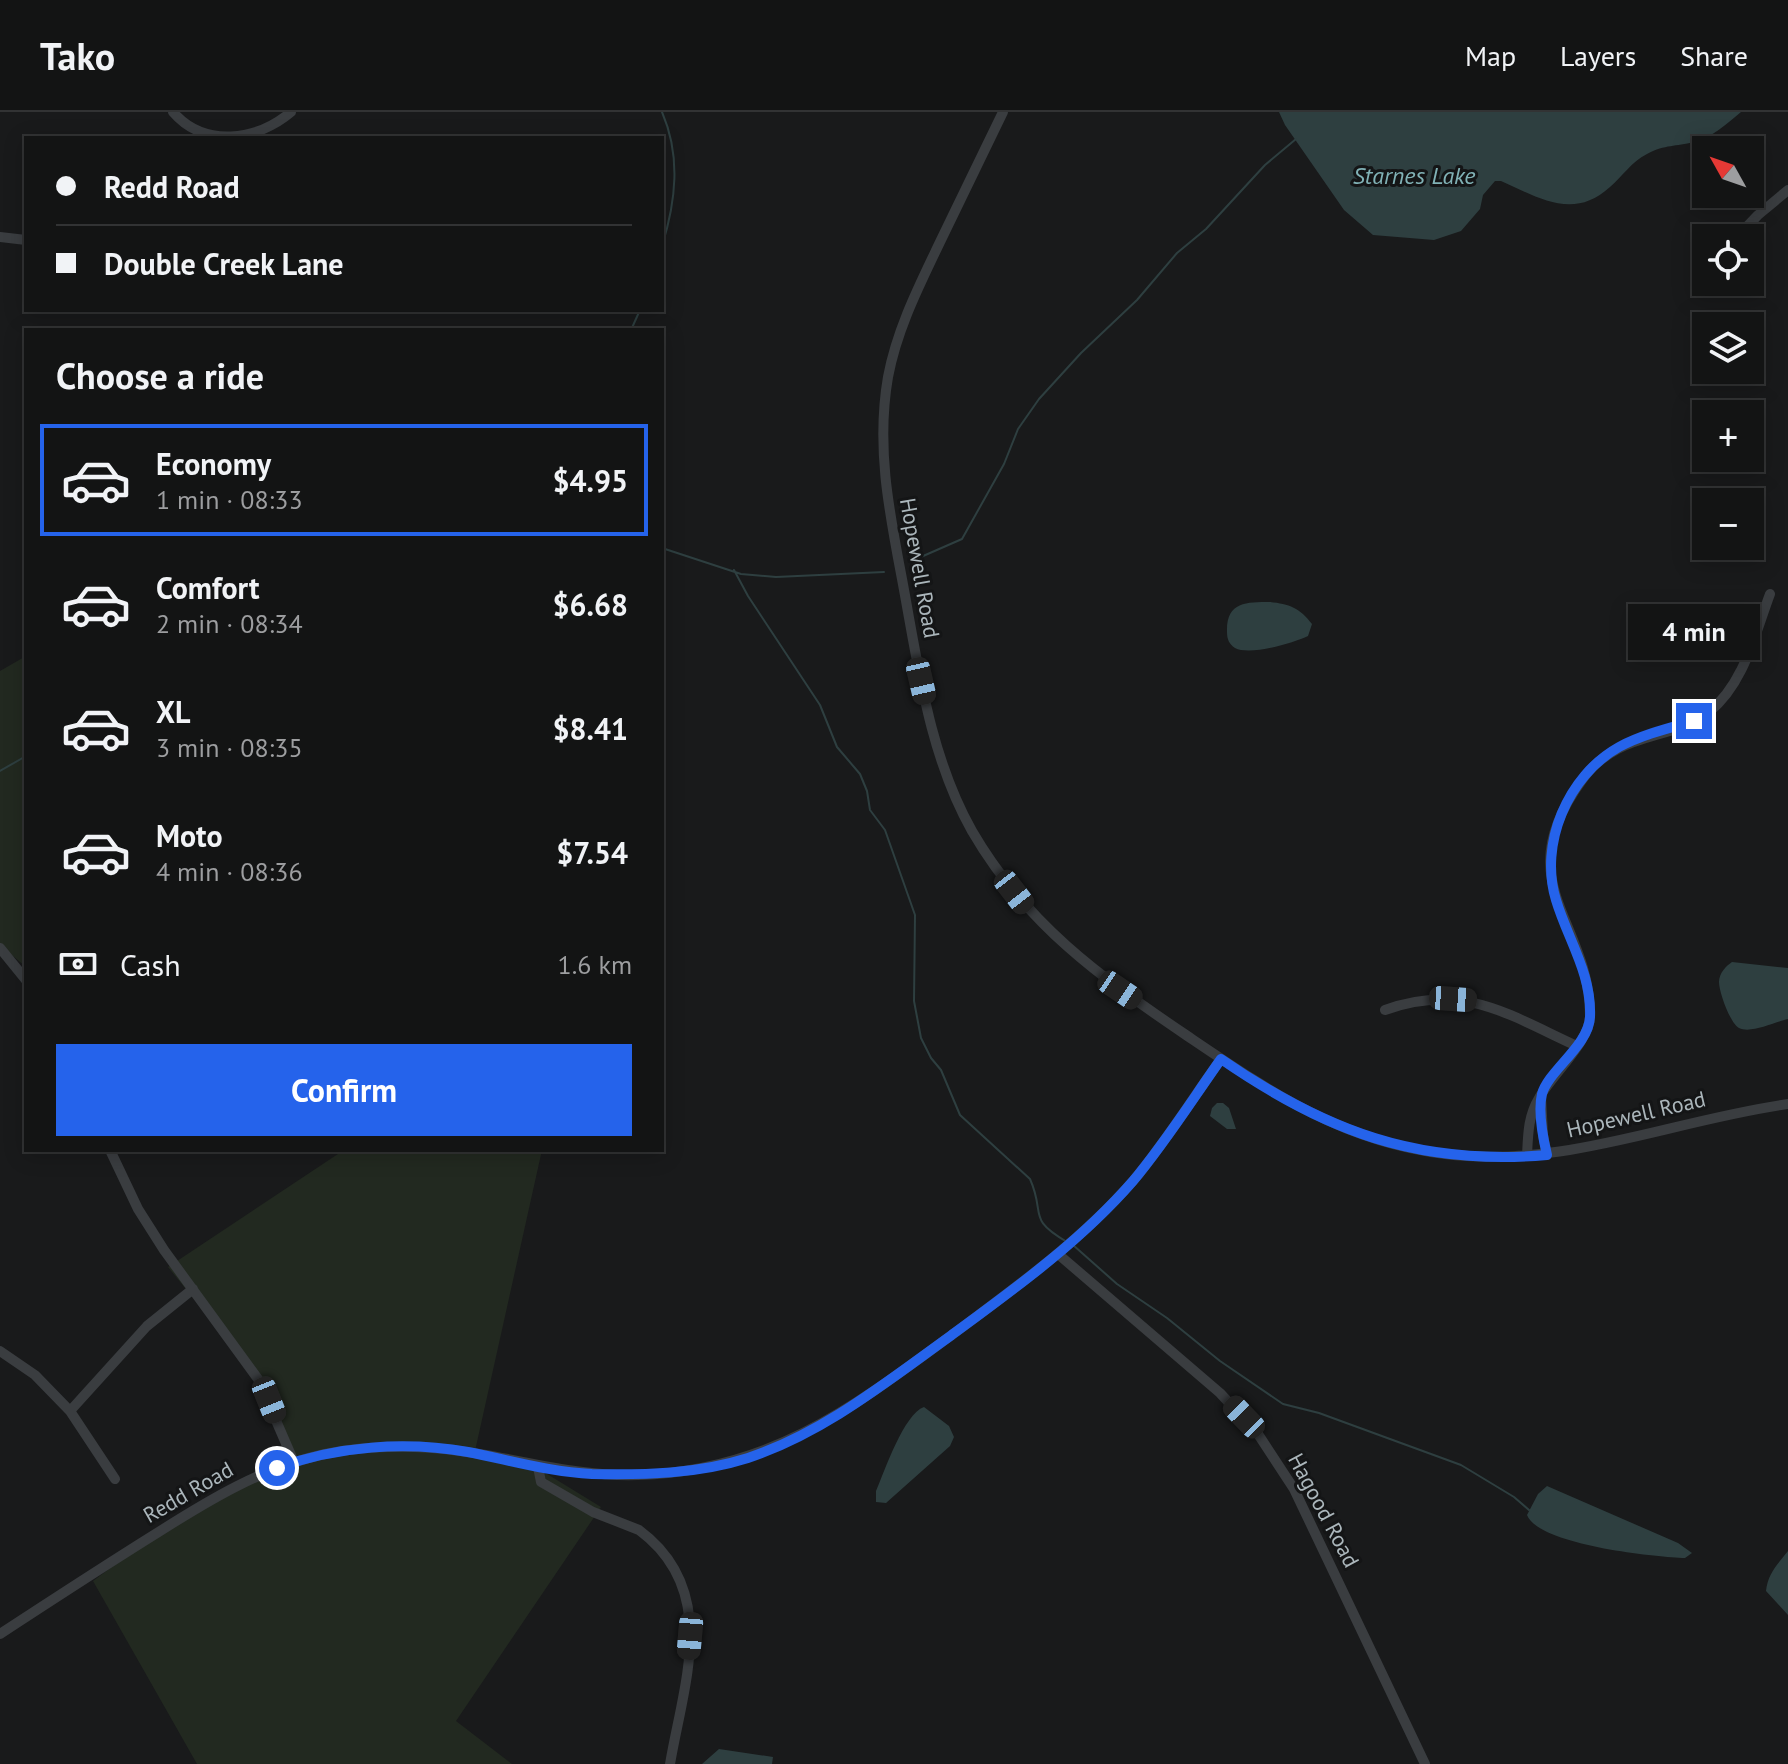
<!DOCTYPE html>
<meta charset="utf-8">
<style>
body{margin:0;font-family:"PT Sans",sans-serif;background:#1c1d1d;color:#f1f3f6;height:100vh;display:flex;flex-direction:column;font-size:30px;white-space:nowrap}
*{box-sizing:border-box;margin:0}
p{font-size:26px;color:#9d9ea0}
.icon{flex:none;width:44px;height:44px;fill:none;stroke:currentColor;stroke-width:2;stroke-linecap:round;stroke-linejoin:round}
.map{position:relative;flex:1;overflow:hidden}
.panel{position:absolute;left:24px;top:216px;width:640px;height:824px;display:flex;flex-direction:column;background:#131414;border-radius:0px;box-shadow:0 4px 20px #0003,0 0 0 2px #323334}
.panel>*{flex:none}
.guide{position:absolute;left:24px;top:24px;width:640px;height:176px;border-radius:0px;box-shadow:0 4px 20px #0003,0 0 0 2px #323334;display:grid;align-content:center;height:176px;padding:0 32px;background:#131414}
.needle{width:52px;rotate:310deg}
.controls{position:absolute;left:1692px;top:24px;display:grid;gap:16px}
.controls a{display:grid;place-items:center;width:72px;height:72px;border-radius:0px;background:#131414;box-shadow:0 4px 20px #0003,0 0 0 2px #323334;font-size:40px}
.end{position:absolute;width:36px;height:36px;margin:-18px;border:10px solid #2563eb;background:#fff;box-shadow:0 0 0 4px #fff}
.from{border-radius:50%}
.bubble{position:absolute;height:56px;border-radius:0px;background:#131414;box-shadow:0 4px 20px #0003,0 0 0 2px #323334;font-size:26px;font-weight:700;line-height:56px;text-align:center}
.car{position:absolute;width:24px;height:48px;margin:-24px -12px;border-radius:10px;box-shadow:0 0 6px 2px #0007;background:linear-gradient(#222 24%,#8ab4d8 0 40%,#222 0 76%,#8ab4d8 0 86%,#222 0)}
.guide b{display:flex;align-items:center;gap:28px;height:76px;font-size:30px}
.guide b+b{border-top:2px solid #323334}
.guide i{width:20px;height:20px;background:#f1f3f6}
ul{padding:0;list-style:none}
li{display:flex;align-items:center;gap:24px;height:112px;margin:0 16px 12px;padding:0 16px;border:4px solid transparent;border-radius:0px}
li div{flex:1}
li b{display:block;font-size:30px}
li em{font-style:normal;font-weight:700}
li.on{border-color:#2563eb}
li>.icon{width:72px;height:72px;stroke-width:1.5}
h2{padding:0 32px;font-size:36px;line-height:96px}
.pay{display:flex;align-items:center;gap:20px;height:88px;padding:0 32px;font-size:30px}
.pay p{margin-inline-start:auto}
.cta{display:flex;gap:16px;margin-top:auto;padding:16px 32px}
.cta a{flex:1;height:92px;border-radius:0px;background:#2563eb;color:#fff;font-size:32px;font-weight:700;line-height:92px;text-align:center}
header{display:flex;align-items:center;gap:48px;box-sizing:border-box;height:112px;padding:0 40px;background:#131414;border-bottom:2px solid #323334}
header strong{font-size:38px}
nav{display:flex;gap:44px;margin-inline-start:auto;font-size:28px}
.map>svg:first-child{display:block}
.green{fill:#222920}
.water{fill:#2e3f40}
.lines{fill:none;stroke-linecap:round;stroke-linejoin:round}
.stream{stroke:#2e3f40;stroke-width:2}
.minor{stroke:#3a3d40;stroke-width:10}
.route{stroke:#2563eb;stroke-width:10}
.labels{text-anchor:middle;dominant-baseline:central;stroke-width:6;stroke-linejoin:round;paint-order:stroke}
.street-label{font-size:22px;fill:#abb6bb;stroke:#141516}
.water-label{font-size:24px;font-style:italic;fill:#81b2b6;stroke:#141516}
</style>
<header>
<strong>Tako</strong>
<nav><a>Map</a><a>Layers</a><a>Share</a></nav>
</header>
<div class="map">
<svg width="1788" height="1652" viewBox="0 0 1788 1652">
<rect width="100%" height="100%" fill="#191a1b"/>
<path class="green" d="M26 544V855L0 833V559Z
M344 1038H542L475 1339 539 1357 601 1395 456 1609 512 1652H197L93 1469 177 1406 294 1352 246 1251 168 1155Z"/>
<path class="water" d="M1279 0H1741C1728 11 1711 26 1694 30 1675 35 1666 32 1647 42 1631 50 1623 64 1610 75 1573 109 1538 85 1501 69H1495L1483 83 1480 97 1461 119 1434 128 1373 123 1344 98 1285 13Z
M1270 490C1289 492 1300 496 1312 512L1308 524C1293 531 1250 544 1235 536 1229 532 1227 527 1227 520 1226 490 1246 490 1270 490Z
M1732 850 1788 856V907C1775 910 1751 922 1739 916 1730 911 1719 880 1719 870 1719 861 1726 854 1732 850Z
M1217 991H1223L1229 996 1236 1017H1227L1210 1004 1212 996Z
M924 1295 949 1314 954 1325 950 1334 886 1391 876 1390V1379C885 1358 904 1302 924 1295Z
M1547 1374 1678 1431 1692 1441 1685 1446C1654 1445 1539 1433 1527 1403L1538 1382Z
M1788 1439V1503L1766 1479C1768 1461 1777 1453 1788 1439Z
M719 1637 773 1645 772 1652H702Z"/>
<g class="lines">
<path class="stream" d="M662 0C681 44 676 89 662 134
M631 218 640 198
M662 436 741 462 776 465 884 460
M914 448 962 427 1004 352 1018 317 1039 287 1081 241 1137 188 1177 141 1206 117 1265 53 1296 27
M734 458 748 484 820 593 837 635 860 662 867 679 870 698 885 718 915 803 914 889 921 926 931 946 941 958 960 1003 1030 1067C1046 1103 1026 1106 1067 1130
M0 659 26 644
M1073 1133 1117 1172 1167 1206 1220 1249 1283 1292 1319 1301 1461 1353 1514 1385 1529 1398"/>
<path class="minor" d="M173 0C204 36 257 29 291 0
M1003 0C982 43 961 87 940 130 919 174 897 217 888 265 876 334 889 399 902 467 918 552 929 643 972 719 1026 812 1099 864 1186 923 1269 979 1342 1030 1445 1042 1563 1057 1673 1008 1788 992
M0 125 26 128
M1736 126 1758 103 1788 78
M0 836 26 868
M1385 898C1463 870 1509 903 1577 934
M1541 985 1543 1023 1547 1043
M110 1038 138 1097 164 1138 258 1267 294 1350
M1527 1044C1528 1023 1528 1004 1539 986 1552 963 1590 929 1590 904 1590 807 1506 772 1582 668 1619 617 1668 631 1709 600 1744 572 1755 522 1770 482
M1058 1142 1220 1281 1258 1322 1294 1377 1425 1652
M0 1239 35 1263 70 1299 115 1367
M70 1299 147 1214 193 1177
M538 1355 541 1370 593 1400 639 1418C720 1478 684 1570 670 1652
M0 1522C52 1488 104 1454 157 1421 209 1388 263 1355 325 1342 369 1333 415 1333 460 1339 520 1347 577 1365 638 1363 775 1359 859 1291 964 1214 1023 1170 1084 1125 1133 1069 1165 1031 1192 987 1221 947"/>
</g>
<g class="lines">
<path class="route" d="M277 1356C337 1334 405 1329 468 1340 509 1348 550 1360 592 1362 645 1363 698 1362 748 1346 823 1321 885 1271 949 1225 1013 1178 1080 1130 1133 1069 1165 1031 1192 988 1221 947 1325 1019 1418 1054 1547 1043 1543 1026 1538 998 1542 982 1548 959 1589 933 1590 905 1592 862 1568 828 1556 788 1539 733 1567 664 1619 635 1641 623 1669 616 1694 609"/>
</g>
<g class="labels">
<g class="street-label">
<text transform="translate(920 456) rotate(80)">Hopewell Road</text>
<text transform="translate(1636 1002) rotate(-13)">Hopewell Road</text>
<text transform="translate(188 1380) rotate(-30)">Redd Road</text>
<text transform="translate(1324 1398) rotate(62)">Hagood Road</text>
</g>
<g class="water-label">
<text x="1414" y="63">Starnes Lake</text>
</g>
</g>
</svg>
<div class="controls">
<a><svg class="needle" viewBox="-14 -14 28 28"><path d="M0-13l5 13h-10z" fill="#e53935"/><path d="M0 13l5-13h-10z" fill="#9d9ea0"/></svg></a>
<a><svg class="icon" aria-label="locate" viewBox="0 0 24 24"><circle cx="12" cy="12" r="6"/><path d="M12 2v4M12 18v4M2 12h4M18 12h4"/></svg></a>
<a><svg class="icon" aria-label="layers" viewBox="0 0 24 24"><path d="M12 4l9 5-9 5-9-5zM3 14l9 5 9-5"/></svg></a>
<a>+</a>
<a>−</a>
</div>
<i class="end from" style="left:277px;top:1356px"></i>
<i class="end" style="left:1694px;top:609px"></i>
<div class="bubble" style="left:1628px;top:492px;width:132px">4 min</div>
<i class="car" style="left:921px;top:569px;rotate:167deg"></i>
<i class="car" style="left:1014px;top:780px;rotate:142deg"></i>
<i class="car" style="left:1120px;top:878px;rotate:124deg"></i>
<i class="car" style="left:1453px;top:887px;rotate:94deg"></i>
<i class="car" style="left:269px;top:1288px;rotate:158deg"></i>
<i class="car" style="left:1244px;top:1305px;rotate:316deg"></i>
<i class="car" style="left:690px;top:1524px;rotate:185deg"></i>
<div class="guide">
<b><i class="from"></i>Redd Road</b>
<b><i></i>Double Creek Lane</b>
</div>
<section class="panel">
<h2>Choose a ride</h2>
<ul>
<li class="on"><svg class="icon" aria-label="car" viewBox="0 0 24 24"><path d="M5 17H2v-5l4-1 3-4h7l3 4 3 1v5h-3M9 17h6M6 11h13"/><circle cx="7" cy="17" r="2"/><circle cx="17" cy="17" r="2"/></svg><div><b>Economy</b><p>1 min · 08:33</p></div><em>$4.95</em></li>
<li><svg class="icon" aria-label="car" viewBox="0 0 24 24"><path d="M5 17H2v-5l4-1 3-4h7l3 4 3 1v5h-3M9 17h6M6 11h13"/><circle cx="7" cy="17" r="2"/><circle cx="17" cy="17" r="2"/></svg><div><b>Comfort</b><p>2 min · 08:34</p></div><em>$6.68</em></li>
<li><svg class="icon" aria-label="car" viewBox="0 0 24 24"><path d="M5 17H2v-5l4-1 3-4h7l3 4 3 1v5h-3M9 17h6M6 11h13"/><circle cx="7" cy="17" r="2"/><circle cx="17" cy="17" r="2"/></svg><div><b>XL</b><p>3 min · 08:35</p></div><em>$8.41</em></li>
<li><svg class="icon" aria-label="car" viewBox="0 0 24 24"><path d="M5 17H2v-5l4-1 3-4h7l3 4 3 1v5h-3M9 17h6M6 11h13"/><circle cx="7" cy="17" r="2"/><circle cx="17" cy="17" r="2"/></svg><div><b>Moto</b><p>4 min · 08:36</p></div><em>$7.54</em></li>
</ul>
<div class="pay"><svg class="icon" aria-label="cash" viewBox="0 0 24 24"><path d="M3 7h18v10H3z"/><circle cx="12" cy="12" r="2"/></svg>Cash<p>1.6 km</p></div>
<div class="cta"><a>Confirm</a></div>
</section>
</div>
